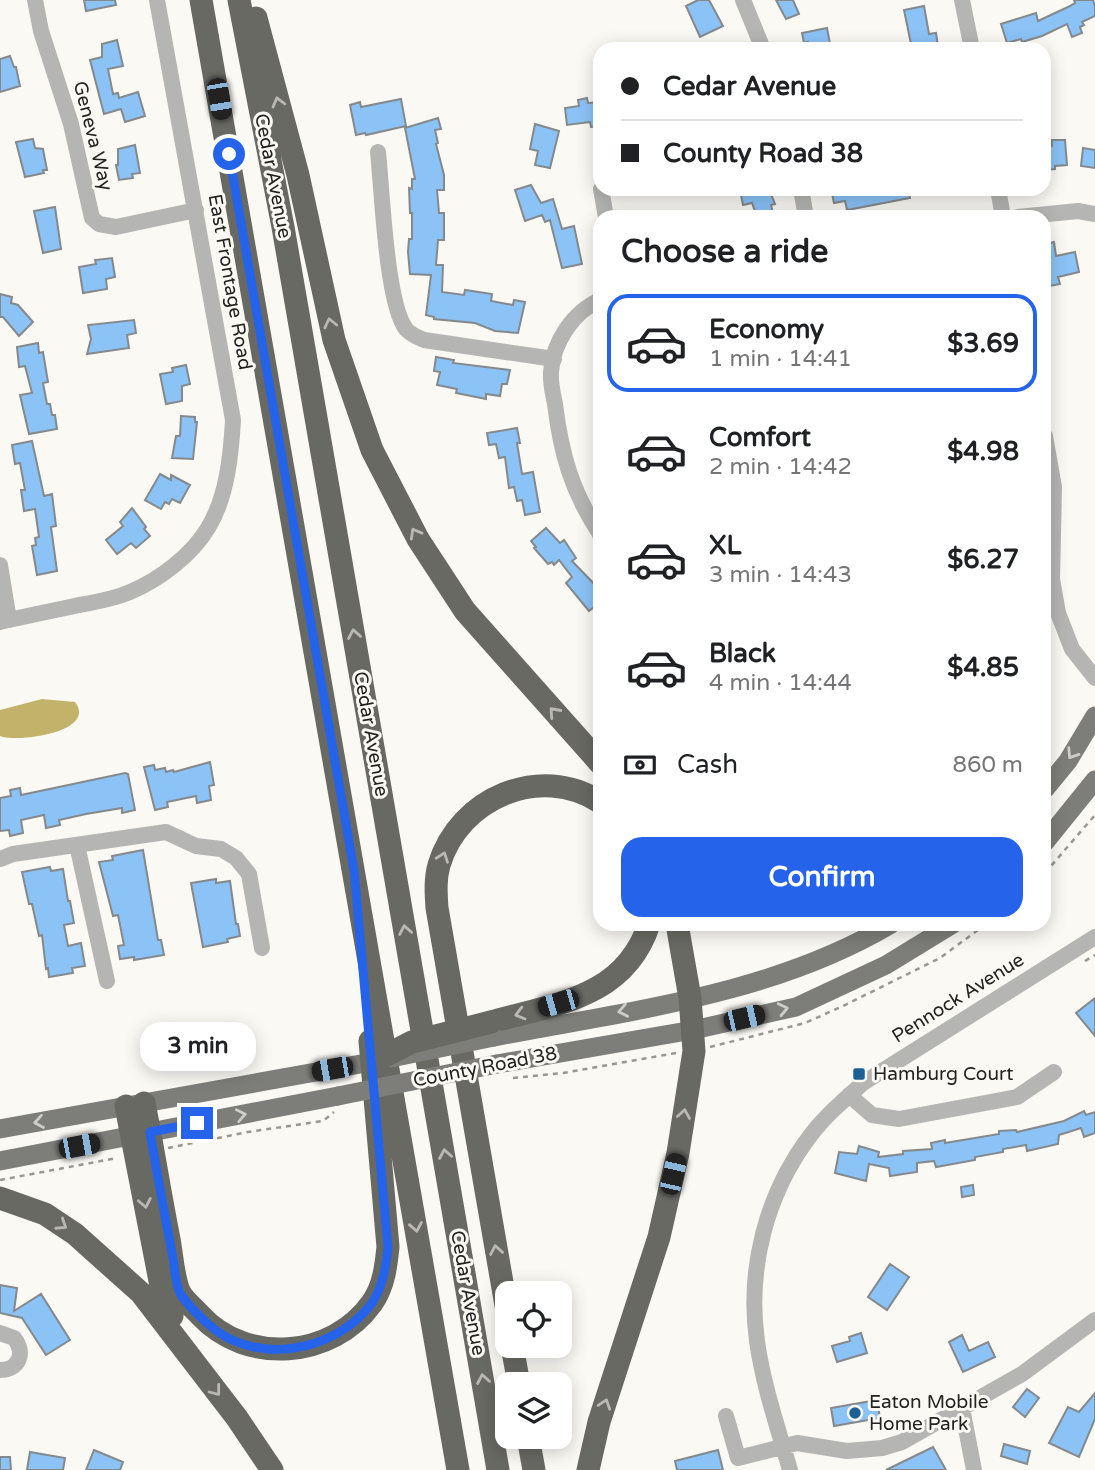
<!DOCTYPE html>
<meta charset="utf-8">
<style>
body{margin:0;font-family:"Varela Round",sans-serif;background:#f6f6f6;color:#202124;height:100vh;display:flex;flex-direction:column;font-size:26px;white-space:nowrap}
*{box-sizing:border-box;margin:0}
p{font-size:23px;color:#757577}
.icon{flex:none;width:38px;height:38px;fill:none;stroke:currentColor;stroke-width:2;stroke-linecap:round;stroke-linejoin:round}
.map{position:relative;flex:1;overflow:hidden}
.sheet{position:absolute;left:593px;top:210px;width:458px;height:721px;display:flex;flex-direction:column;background:#fff;border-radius:21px;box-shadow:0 4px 18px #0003}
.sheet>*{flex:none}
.top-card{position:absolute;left:593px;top:42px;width:458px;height:154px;border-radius:21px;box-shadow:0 4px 18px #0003;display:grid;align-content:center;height:154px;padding:0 28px;background:#fff}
.controls{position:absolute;left:495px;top:1281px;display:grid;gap:14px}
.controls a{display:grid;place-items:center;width:77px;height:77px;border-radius:14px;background:#fff;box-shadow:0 4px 18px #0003;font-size:35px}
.end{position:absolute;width:32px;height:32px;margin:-16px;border:9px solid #2563eb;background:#fff;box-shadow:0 0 0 4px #fff}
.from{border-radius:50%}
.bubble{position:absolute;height:49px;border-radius:21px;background:#fff;box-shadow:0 4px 18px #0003;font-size:23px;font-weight:800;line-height:49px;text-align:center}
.car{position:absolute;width:21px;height:42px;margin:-21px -10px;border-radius:9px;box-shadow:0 0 5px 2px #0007;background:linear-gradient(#222 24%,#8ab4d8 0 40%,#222 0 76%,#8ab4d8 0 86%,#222 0)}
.top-card b{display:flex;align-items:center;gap:24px;height:66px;font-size:26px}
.top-card b+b{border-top:2px solid #e0e0e0}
.top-card i{width:18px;height:18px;background:#202124}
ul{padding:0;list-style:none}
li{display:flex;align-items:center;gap:21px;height:98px;margin:0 14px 10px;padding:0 14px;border:4px solid transparent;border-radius:21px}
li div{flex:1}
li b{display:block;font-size:26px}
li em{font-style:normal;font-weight:800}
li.active{border-color:#2563eb}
li>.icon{width:63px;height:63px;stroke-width:1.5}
h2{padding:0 28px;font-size:32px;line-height:84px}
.pay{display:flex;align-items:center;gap:18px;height:77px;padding:0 28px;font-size:26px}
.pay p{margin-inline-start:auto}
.cta{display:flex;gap:14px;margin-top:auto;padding:14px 28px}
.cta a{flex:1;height:80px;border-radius:21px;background:#2563eb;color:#fff;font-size:28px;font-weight:800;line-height:80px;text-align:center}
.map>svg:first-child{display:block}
.water{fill:#c3b36a}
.building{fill:#8bc3f7;stroke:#85898c;stroke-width:2}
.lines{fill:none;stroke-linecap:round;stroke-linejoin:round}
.path{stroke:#979793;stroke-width:2.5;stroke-dasharray:5 5;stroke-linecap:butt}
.minor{stroke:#b5b5b3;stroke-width:16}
.major{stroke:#7d7d79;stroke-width:19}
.highway{stroke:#696964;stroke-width:23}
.major-bridge{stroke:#7d7d79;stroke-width:19}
.highway-bridge{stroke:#696964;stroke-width:23}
.oneway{stroke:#b9b8b3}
.oneway2{stroke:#cecec9}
.route{stroke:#2563eb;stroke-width:9}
.poi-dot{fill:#1c5f95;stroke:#faf9f4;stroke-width:2.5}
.labels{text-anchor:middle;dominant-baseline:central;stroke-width:6;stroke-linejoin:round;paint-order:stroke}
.street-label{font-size:19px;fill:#232321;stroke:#faf9f4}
.poi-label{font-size:19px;fill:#232321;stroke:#faf9f4;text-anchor:start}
</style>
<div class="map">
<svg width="1095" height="1470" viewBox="0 0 1095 1470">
<rect width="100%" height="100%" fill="#faf9f4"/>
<path class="water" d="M42 699 75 702C98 732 17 743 0 736V710Z"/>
<path class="building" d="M84 0H115L116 5 86 11Z
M698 0H709L723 26 700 37 686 6Z
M776 0H793L799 14 786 19Z
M1074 0H1093L1095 6V16L1082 22 1084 25 1080 27 1082 33 1072 37 1067 24 1042 36 1022 42 1021 39 1007 43 1001 24 1036 13 1038 21 1068 7 1075 3Z
M924 6 929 34 936 33 938 46 930 49H912L904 10Z
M827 28 831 49H809L808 42 804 43 802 33Z
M117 40 123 66 108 69 113 94 118 93 119 98 138 92 145 116 125 122 121 109 104 114 90 60 102 57V44Z
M10 56 14 67H16L20 86 0 92V59Z
M587 98 588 103 600 102V126L591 127 590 122 567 125 565 108 579 106 578 100Z
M401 99 406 126 366 135 365 133 356 135 350 105 360 102 361 107Z
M438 118 441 129 435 130 438 143 436 144 444 175V190H437L438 201 439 213H444V240H438L436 265H443L442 292 464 295 465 290 492 294 491 301 513 305 514 300 525 302 518 333 495 331 475 323 434 319V317L426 315 431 275 410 274 408 252 409 239H412V213H410L409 188 412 189V179H415L405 128Z
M535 124 559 131 550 168 535 165 538 151 530 149Z
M33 139 35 148 43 149 47 170H43L44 173 25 177 16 142Z
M1052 140H1065L1067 165 1055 166V169L1045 170V146H1052Z
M135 145 140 173 132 174 133 178 119 180 116 165H118V149Z
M1083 148 1095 150V168L1081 166Z
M531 185 541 203 553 199 562 229 574 226 582 264 562 268 550 220 545 222 542 215 525 221 515 190Z
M750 189H769L775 204 771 205 774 217H757L752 203 743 205 741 195 751 193Z
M831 189H847L848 193 864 189H908L910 198 847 210 845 201 834 203Z
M55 207 61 249 43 253 34 211Z
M1054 242 1056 256 1075 252 1079 272 1058 277 1060 284 1049 286 1048 279 1045 280V244Z
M112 258 115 277 106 279 107 289 83 293 79 267 96 264 95 260Z
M0 294 12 297 11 303 18 305 33 322 19 336 3 317H0Z
M134 320 136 333 127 335 129 348 87 354 91 339 88 325Z
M38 343 39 353 43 352 48 382 43 383 47 404H50L52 415H55L57 429 29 434 20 395 32 393 25 366 19 367 17 347Z
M436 357 454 360 453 363 510 370 507 384H502L500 396 486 394V399L456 393 457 389 437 385 440 372 434 371Z
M186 365 190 384 182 386V401L166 404 160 374 173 372 172 368Z
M181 416 195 417V422H197L193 459 172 458 176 436H180Z
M517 428 520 443H517L522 474 533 472 540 512 525 515 522 500 517 501 514 487 509 488 505 457 499 458 496 444 489 445 487 433Z
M32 441 44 496 52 494 56 526 51 527 57 571 37 575 32 546 36 545 35 538 39 537 35 509 24 511 21 490H25L20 463 15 464 12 445Z
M160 474 171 480V475L190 485 180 503 172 499 169 504 165 502 161 509 145 500Z
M132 508 146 527 144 529 150 536 136 548 131 543 117 554 106 540 123 526 120 522Z
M546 528 560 543 564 540 576 558 572 561 600 590V602L589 611 566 583 572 577 559 560 554 565 552 562 548 564 534 548 536 547 531 541Z
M210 762 214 785 209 786 211 800 197 803 196 796 167 802 168 807 155 810 144 767 154 765 155 770 165 768 166 772 173 770 174 772Z
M125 773 128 774 135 810 122 813V808L86 814 59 820 60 825 46 828 44 815 21 820 23 833 10 836 9 830 0 831V798L11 796 10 790 20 788 21 795Z
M143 850 158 940H161L164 955 134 960V957L120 959 118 946 124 945 118 915 113 916 99 862 113 860 112 856Z
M50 867 51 871 63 869 68 901H70L74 923 64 925 68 946 81 943 85 966 72 968 73 973 49 977 48 968 46 969 42 935 39 936 32 904H29L22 872Z
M216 879V883L230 881 236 924H238L240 936 227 939 228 942 203 947 191 883Z
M1095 998V1036L1076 1013Z
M1084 1111 1086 1115 1095 1112V1133L1084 1137 1081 1128 1059 1135 1058 1144 1027 1151 1026 1145 1003 1149V1152L975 1157V1160L936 1167 934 1161 917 1163V1172L890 1176 889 1168 869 1164 866 1181 835 1173 839 1152 857 1154 859 1146 879 1152 878 1157 903 1154V1151L932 1149 931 1143 945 1140V1143L999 1134V1131L1016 1130 1017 1132 1064 1121Z
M973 1185 974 1195 962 1197 961 1187Z
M890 1264 909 1277 887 1310 868 1297Z
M0 1285 17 1288 14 1311 41 1294 70 1340 46 1355 22 1318 0 1313Z
M861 1333 867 1353 837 1362 832 1346 850 1341 849 1337Z
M962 1335 969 1351 988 1342 995 1357 963 1372 949 1342Z
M1027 1389 1039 1398 1025 1417 1013 1407Z
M1095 1393V1419L1079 1457 1049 1443 1068 1407 1079 1412Z
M877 1400 880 1418 834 1426 831 1408Z
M1004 1444 1030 1451 1027 1464 1001 1456Z
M933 1447 946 1470H886L925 1451Z
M94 1450 123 1462 120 1470H86Z
M718 1450 723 1470H677L675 1461Z
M30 1452 65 1458 63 1470H27Z
M0 1457H10L11 1470H0Z"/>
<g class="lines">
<path class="path" d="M1045 873 1095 815
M1085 961 1095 955
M710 1047 805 1023 843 1006 940 958 986 924
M513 1078 563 1073 676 1053
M168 1148 248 1132 323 1121 334 1112
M0 1180 117 1158"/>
<path class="minor" d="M35 0 41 31 71 124 92 218 99 224 116 227 196 210
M743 0 763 49
M962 0 972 49
M378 152C382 188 386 303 406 329 411 335 417 337 424 340L554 359
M601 189 606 217
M801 189 806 217
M998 189 1003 217
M1018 217 1078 211 1095 214
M600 300C573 312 553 342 551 372 550 382 553 394 555 404 561 454 572 492 600 534
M1045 436 1054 487 1052 579 1058 613 1072 649 1095 678
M0 565 9 620
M0 622C26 616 52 611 79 605 96 602 114 599 130 592 159 580 192 555 208 528 227 497 231 455 233 420L157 0
M77 845 107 981
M0 859 13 854 166 832 196 846 221 849 236 858 249 874 262 948
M849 1095 872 1115 899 1119 1017 1097 1054 1072
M0 1333 14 1338C26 1353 19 1370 0 1370
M962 1408 974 1470
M726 1416 738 1458 797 1443 847 1451 882 1448 902 1442 1022 1374 1095 1320
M790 1470C778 1428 763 1385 757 1341 747 1269 766 1194 810 1136 825 1116 844 1100 863 1083L1095 937"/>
<path class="major" d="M1045 789 1068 761 1095 716
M1045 842 1095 780
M494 1037C627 1011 772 995 891 924
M497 1064 693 1030 796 1007 886 965 953 924
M0 1129 366 1063
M0 1161 338 1096"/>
<path class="highway" d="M201 0 458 1470
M239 0 283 227 498 1470
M256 18 298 175 334 340 372 450 418 539 465 611 600 763
M491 1022C555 1004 625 998 649 924
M144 1103C153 1148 160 1194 169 1239 172 1255 173 1276 179 1291 183 1300 194 1308 200 1315 246 1365 332 1359 372 1303 384 1286 386 1266 388 1247L370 1041
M126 1106 161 1286 172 1316
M0 1198 45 1214 75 1234 141 1293 237 1418 272 1470
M508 1317 437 908C436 893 435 879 439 865 459 798 540 763 600 802
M512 1346 519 1384
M528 1437 534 1470
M588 1470 599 1422 659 1237 678 1153 694 1051 690 998 677 924"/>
<path class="major-bridge" d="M391 1058 494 1037
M338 1096 497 1064"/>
<path class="highway-bridge" d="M375 1061 412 1042 491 1022"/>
</g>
<defs><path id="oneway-chevron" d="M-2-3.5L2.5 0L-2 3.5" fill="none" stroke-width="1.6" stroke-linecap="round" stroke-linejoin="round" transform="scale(1.75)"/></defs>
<g class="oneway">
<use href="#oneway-chevron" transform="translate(278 102) rotate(-105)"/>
<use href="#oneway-chevron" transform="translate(330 323) rotate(-103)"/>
<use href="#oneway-chevron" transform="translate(415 533) rotate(-119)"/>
<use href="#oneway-chevron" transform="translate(354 634) rotate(-100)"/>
<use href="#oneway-chevron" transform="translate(554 712) rotate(-132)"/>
<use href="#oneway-chevron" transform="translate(443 857) rotate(-70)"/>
<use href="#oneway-chevron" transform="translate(405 930) rotate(-100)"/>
<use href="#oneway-chevron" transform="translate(520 1014) rotate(165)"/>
<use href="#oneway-chevron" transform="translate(684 1114) rotate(-81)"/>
<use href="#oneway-chevron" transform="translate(445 1154) rotate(-100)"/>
<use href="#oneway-chevron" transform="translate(145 1203) rotate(79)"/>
<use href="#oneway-chevron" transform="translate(62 1225) rotate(33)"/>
<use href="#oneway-chevron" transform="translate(416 1227) rotate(80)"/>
<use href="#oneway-chevron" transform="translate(496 1250) rotate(-100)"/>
<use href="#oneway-chevron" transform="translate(483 1379) rotate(-100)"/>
<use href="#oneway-chevron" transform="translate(216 1391) rotate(52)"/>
<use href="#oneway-chevron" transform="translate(605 1404) rotate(-72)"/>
</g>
<g class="oneway2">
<use href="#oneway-chevron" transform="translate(1072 754) rotate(123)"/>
<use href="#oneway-chevron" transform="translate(783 1009) rotate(-13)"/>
<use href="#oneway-chevron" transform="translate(623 1011) rotate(169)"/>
<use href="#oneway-chevron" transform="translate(241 1115) rotate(-11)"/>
<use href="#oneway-chevron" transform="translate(39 1122) rotate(170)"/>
</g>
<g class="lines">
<path class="route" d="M197 1123 150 1132C157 1174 165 1216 173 1258 175 1269 175 1286 181 1295 192 1310 211 1329 228 1338 276 1362 340 1346 372 1303 383 1286 386 1267 388 1247L354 870 229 154"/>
</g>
<g class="poi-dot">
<rect x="852" y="1067" width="14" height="14" rx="3.5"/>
<circle cx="855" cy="1413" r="7"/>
</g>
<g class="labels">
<g class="street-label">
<text transform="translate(93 136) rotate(76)">Geneva Way</text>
<text transform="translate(273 176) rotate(79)">Cedar Avenue</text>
<text transform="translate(230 282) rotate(80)">East Frontage Road</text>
<text transform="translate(371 734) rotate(80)">Cedar Avenue</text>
<text transform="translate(958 998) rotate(-32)">Pennock Avenue</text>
<text transform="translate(485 1067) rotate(-11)">County Road 38</text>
<text transform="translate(468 1293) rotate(80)">Cedar Avenue</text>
</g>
<g class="poi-label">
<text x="873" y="1074">Hamburg Court</text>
<text x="869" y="1402">Eaton Mobile<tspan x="869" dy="22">Home Park</tspan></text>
</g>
</g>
</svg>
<div class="controls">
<a><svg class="icon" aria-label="locate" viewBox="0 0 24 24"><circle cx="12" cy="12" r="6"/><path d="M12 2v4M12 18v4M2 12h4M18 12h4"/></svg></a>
<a><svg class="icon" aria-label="layers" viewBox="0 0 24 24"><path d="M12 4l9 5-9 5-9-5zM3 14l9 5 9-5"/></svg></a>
</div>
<i class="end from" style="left:229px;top:154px"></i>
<i class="end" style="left:197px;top:1123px"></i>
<div class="bubble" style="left:140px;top:1022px;width:116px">3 min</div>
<i class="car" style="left:219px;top:99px;rotate:170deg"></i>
<i class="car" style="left:558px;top:1003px;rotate:254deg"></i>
<i class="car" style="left:744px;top:1018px;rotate:77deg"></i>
<i class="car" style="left:332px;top:1069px;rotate:260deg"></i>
<i class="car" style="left:79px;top:1146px;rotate:79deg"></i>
<i class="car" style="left:673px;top:1174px;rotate:13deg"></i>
<div class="top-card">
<b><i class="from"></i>Cedar Avenue</b>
<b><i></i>County Road 38</b>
</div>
<section class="sheet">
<h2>Choose a ride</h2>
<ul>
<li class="active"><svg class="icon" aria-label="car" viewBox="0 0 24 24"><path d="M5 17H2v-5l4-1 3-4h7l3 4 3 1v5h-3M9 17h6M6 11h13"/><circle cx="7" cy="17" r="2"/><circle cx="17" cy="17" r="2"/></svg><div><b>Economy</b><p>1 min · 14:41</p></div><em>$3.69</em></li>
<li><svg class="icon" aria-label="car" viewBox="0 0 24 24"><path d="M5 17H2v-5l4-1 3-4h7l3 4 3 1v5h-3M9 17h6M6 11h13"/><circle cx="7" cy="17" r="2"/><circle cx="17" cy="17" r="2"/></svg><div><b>Comfort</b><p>2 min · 14:42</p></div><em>$4.98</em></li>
<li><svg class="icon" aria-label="car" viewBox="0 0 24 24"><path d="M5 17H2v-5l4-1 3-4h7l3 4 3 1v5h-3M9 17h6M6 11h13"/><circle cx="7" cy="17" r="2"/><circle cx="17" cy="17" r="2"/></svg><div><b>XL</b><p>3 min · 14:43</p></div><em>$6.27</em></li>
<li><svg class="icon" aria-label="car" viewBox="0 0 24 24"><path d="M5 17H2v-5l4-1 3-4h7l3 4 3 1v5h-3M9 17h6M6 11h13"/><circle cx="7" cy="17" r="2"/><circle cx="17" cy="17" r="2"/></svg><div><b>Black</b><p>4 min · 14:44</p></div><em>$4.85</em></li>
</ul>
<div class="pay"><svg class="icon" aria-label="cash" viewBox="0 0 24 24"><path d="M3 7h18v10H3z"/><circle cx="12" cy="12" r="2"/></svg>Cash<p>860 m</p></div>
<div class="cta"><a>Confirm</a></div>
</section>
</div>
